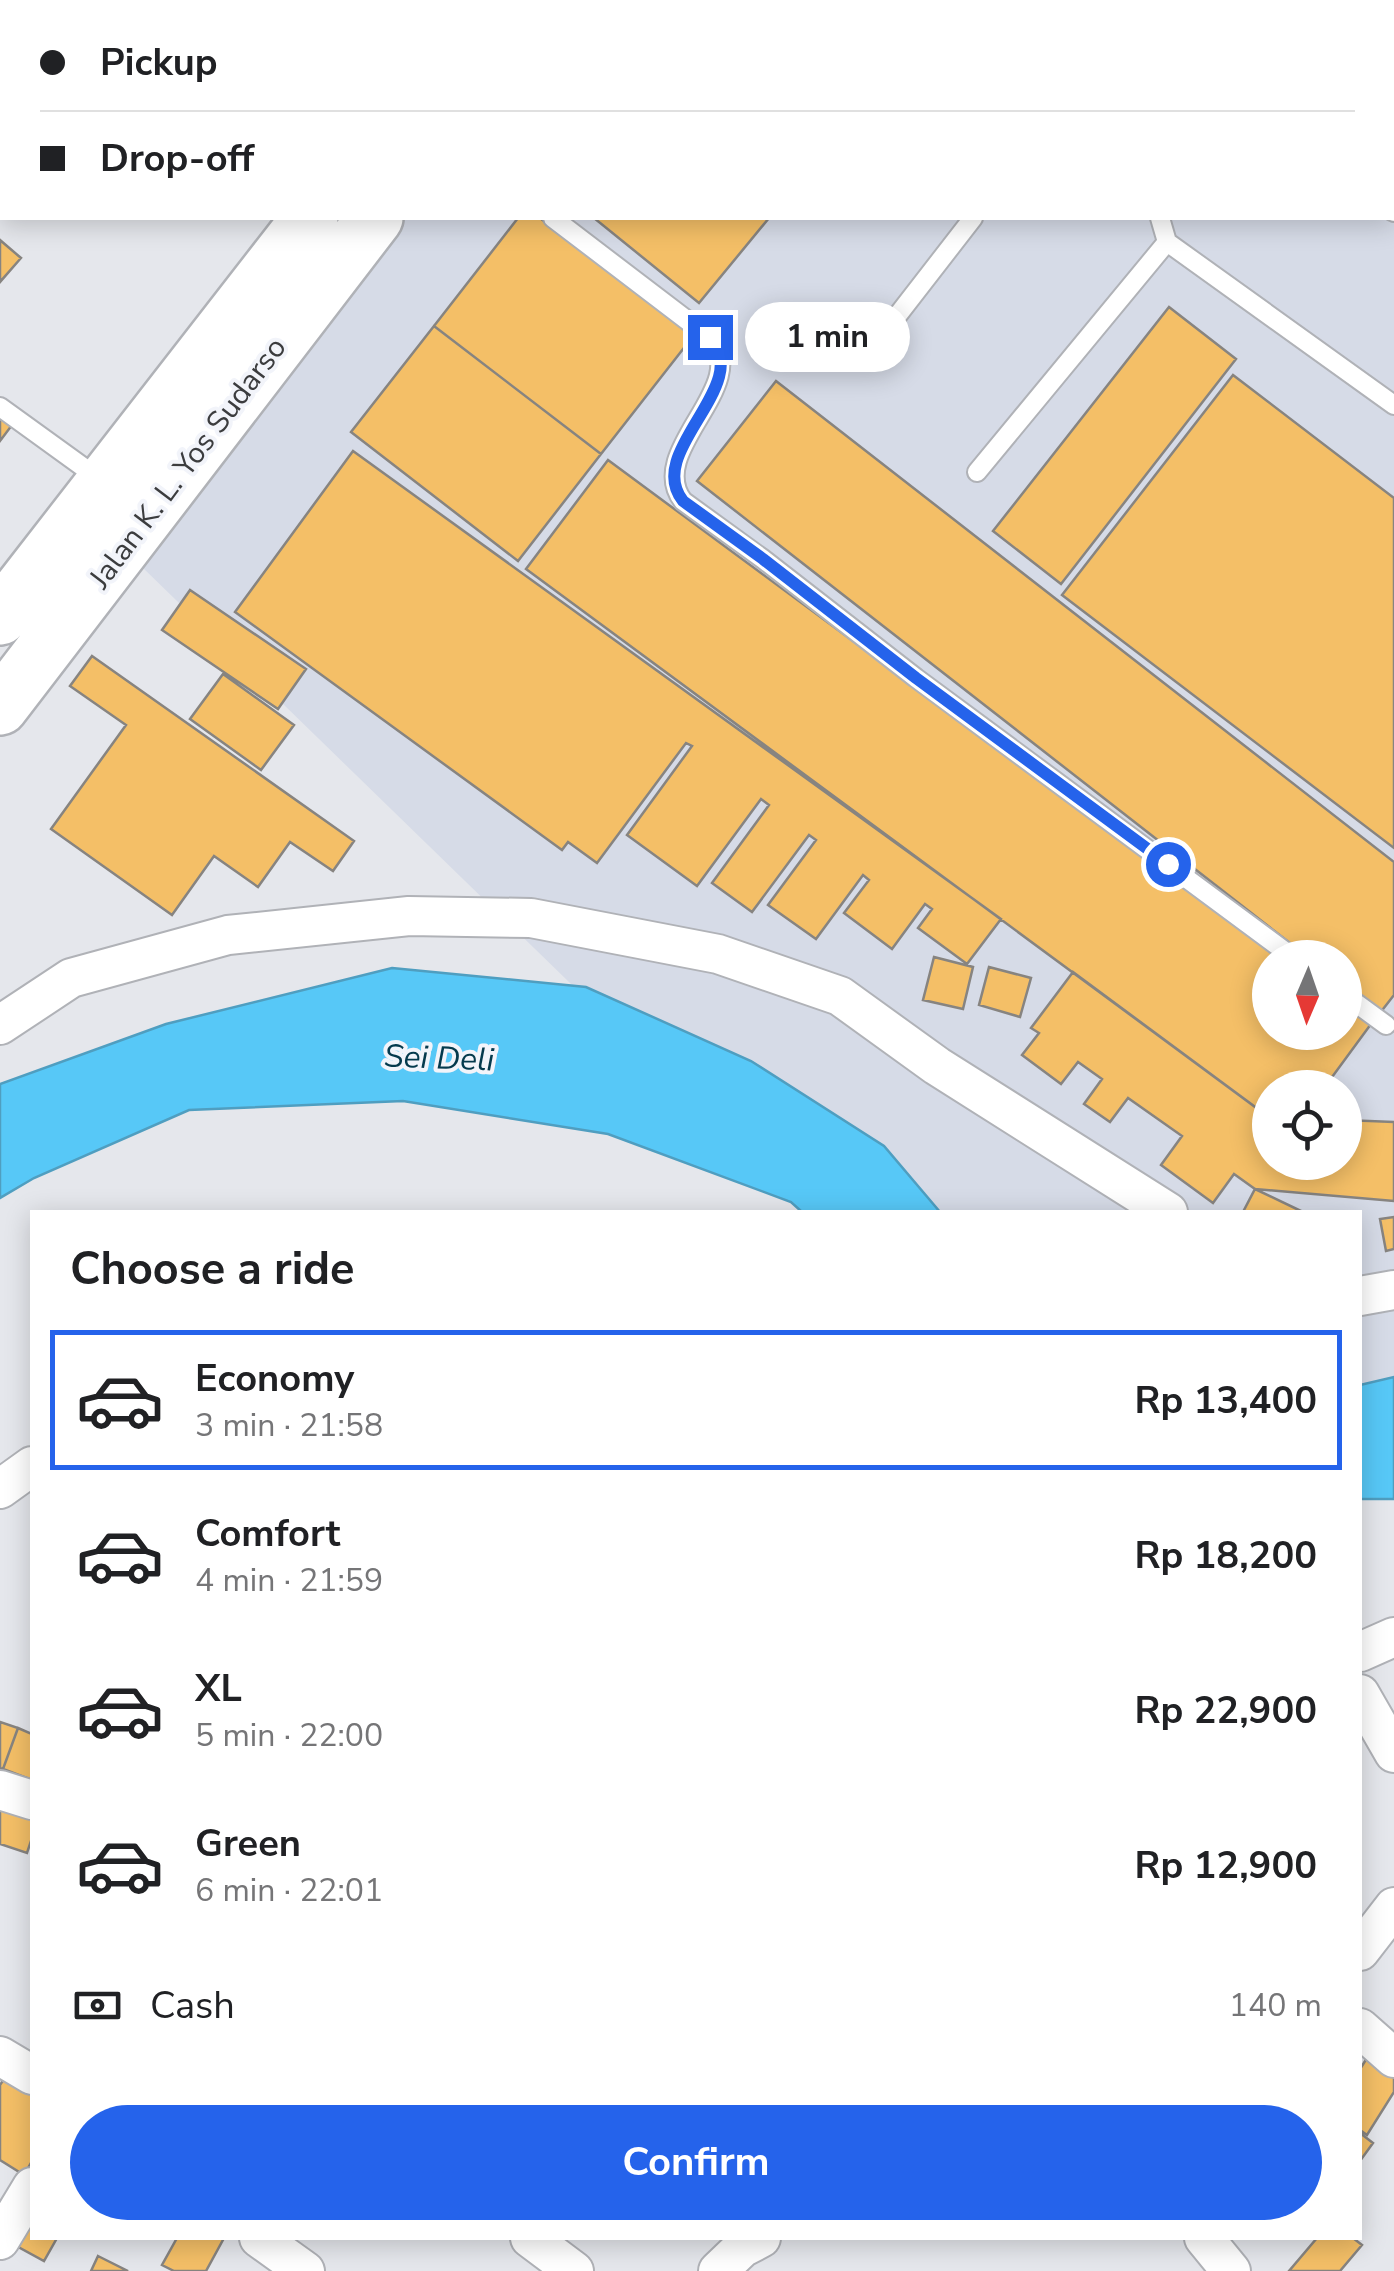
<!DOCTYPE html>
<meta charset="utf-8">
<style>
body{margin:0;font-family:"Nunito Sans",sans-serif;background:#f2f2f2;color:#202124;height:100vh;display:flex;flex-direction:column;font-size:38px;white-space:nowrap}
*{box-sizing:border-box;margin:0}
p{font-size:32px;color:#757577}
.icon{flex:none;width:55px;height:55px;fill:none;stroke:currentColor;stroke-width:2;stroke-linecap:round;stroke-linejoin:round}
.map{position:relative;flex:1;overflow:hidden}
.drawer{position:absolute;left:30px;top:1210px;width:1332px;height:1030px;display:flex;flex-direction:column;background:#fff;border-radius:0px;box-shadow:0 5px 25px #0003}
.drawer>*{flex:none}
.top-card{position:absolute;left:0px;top:0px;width:1395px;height:220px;box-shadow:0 5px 25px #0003;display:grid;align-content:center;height:220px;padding:0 40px;background:#fff}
.needle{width:65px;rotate:182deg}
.buttons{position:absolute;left:1252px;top:940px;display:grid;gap:20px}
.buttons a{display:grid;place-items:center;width:110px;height:110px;border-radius:50%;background:#fff;box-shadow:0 5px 25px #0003;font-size:50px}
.end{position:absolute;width:45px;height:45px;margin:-22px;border:12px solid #2563eb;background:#fff;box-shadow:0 0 0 5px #fff}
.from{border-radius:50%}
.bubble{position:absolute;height:70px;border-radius:35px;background:#fff;box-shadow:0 5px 25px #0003;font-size:32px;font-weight:700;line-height:70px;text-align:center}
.top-card b{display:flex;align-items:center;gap:35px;height:95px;font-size:38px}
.top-card b+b{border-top:2px solid #e0e0e0}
.top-card i{width:25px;height:25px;background:#202124}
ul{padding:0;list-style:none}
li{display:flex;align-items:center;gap:30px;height:140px;margin:0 20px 15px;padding:0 20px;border:5px solid transparent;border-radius:0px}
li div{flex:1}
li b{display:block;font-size:38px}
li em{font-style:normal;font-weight:700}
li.current{border-color:#2563eb}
li>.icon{width:90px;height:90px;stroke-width:1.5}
h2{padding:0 40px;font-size:45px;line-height:120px}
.pay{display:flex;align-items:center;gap:25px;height:110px;padding:0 40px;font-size:38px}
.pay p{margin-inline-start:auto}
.action{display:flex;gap:20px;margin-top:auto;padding:20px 40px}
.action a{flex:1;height:115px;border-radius:60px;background:#2563eb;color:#fff;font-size:40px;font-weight:700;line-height:115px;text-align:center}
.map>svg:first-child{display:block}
.built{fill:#d6dbe7;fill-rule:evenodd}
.water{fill:#57c8f7;stroke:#4f9ec0;stroke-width:2.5}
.building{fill:#f4bf67;stroke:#878480;stroke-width:2.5}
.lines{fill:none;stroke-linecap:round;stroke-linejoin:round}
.service-casing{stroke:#b0b2b7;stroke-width:22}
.minor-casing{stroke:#b0b2b7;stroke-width:42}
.trunk-casing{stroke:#b0b2b7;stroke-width:60}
.service{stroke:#fff;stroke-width:18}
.minor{stroke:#fff;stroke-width:38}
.trunk{stroke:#fff;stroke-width:55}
.route{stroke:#2563eb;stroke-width:12}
.labels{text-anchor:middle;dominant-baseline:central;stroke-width:8;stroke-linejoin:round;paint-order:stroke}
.street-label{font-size:30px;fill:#3b3c3e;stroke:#f2f4fa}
.water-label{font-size:32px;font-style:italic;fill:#053a4d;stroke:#f2f4fa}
</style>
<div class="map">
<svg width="1394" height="2271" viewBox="0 0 1394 2271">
<rect width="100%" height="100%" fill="#e5e7ec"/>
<path class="built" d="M560 0H1394V1457L1360 1467V1212H867L675 1085 142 567 400 218H1392V2H558ZM1270 958H1345V1032H1270ZM1270 1088H1345V1162H1270Z"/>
<path class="water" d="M392 968 586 987 751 1061 884 1146 940 1212H802L791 1202 608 1134 403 1101 189 1110 34 1178 0 1198V1084L166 1024Z
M1394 1377V1499H1360V1385Z"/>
<path class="building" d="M328 0H371L370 2H332Z
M1330 0H1394V100L1392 2H1327Z
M518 218H540L694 335 601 454 434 326Z
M594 218H769L699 303Z
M0 240 21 258 0 282Z
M1169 307 1236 359 1061 584 993 531Z
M434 326 601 454 518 561 351 432Z
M1233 375 1394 498V848L1062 595Z
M776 381 1394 862V995L1380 1013 1345 986V958H1309L697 481Z
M0 410 15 421 0 441Z
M353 451 1001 919 967 964 918 928 932 909 925 904 892 949 844 913 869 880 863 875 816 939 768 905 816 840 809 835 752 912 712 883 769 805 761 799 697 886 627 835 692 746 686 743 597 863 568 842 562 850 235 612Z
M608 460 1282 958H1270V1032H1345V1004L1371 1024 1324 1088H1270V1118L526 569Z
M190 590 306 669 278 709 162 630Z
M92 656 354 841 333 871 290 842 258 887 214 856 172 915 51 829 126 725 70 686Z
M223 674 294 725 261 770 190 719Z
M934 957 973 967 963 1009 923 1000Z
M989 967 1031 978 1020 1017 979 1005Z
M1073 972 1270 1118V1162H1345V1120L1394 1122V1201L1255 1189 1234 1174 1213 1203 1161 1165 1182 1136 1128 1098 1110 1122 1084 1104 1102 1079 1078 1062 1061 1084 1022 1055 1039 1033 1031 1028Z
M1255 1189 1303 1212H1243Z
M1394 1217V1249L1386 1251 1380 1219Z
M0 1722 18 1728 3 1769 0 1768Z
M18 1728 32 1734V1780L3 1769Z
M0 1800 32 1811V1838L27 1853 0 1844Z
M1367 2058 1394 2074V2092L1367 2135 1360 2130V2069Z
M10 2070 32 2084V2161L24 2175 0 2160V2085Z
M1360 2133 1373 2143 1360 2161Z
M32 2205V2238H57L44 2261 11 2243Z
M177 2238H224L206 2271H174L162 2265Z
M1317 2238H1353L1362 2245 1340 2271H1289Z
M98 2256 128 2271H91Z"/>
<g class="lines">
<defs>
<path id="service" d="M205 0 207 2
M1071 0 1074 2
M1196 2 1197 0
M1392 211 1394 212
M553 218 709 337C755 385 644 450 683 501L763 559 916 678 1294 958
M1160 218 1167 242 1394 405
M880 338 973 218
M0 407 101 480
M977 472 1167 242
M1345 995 1386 1025"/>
<path id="minor" d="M0 1025 71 978 228 935 409 916 531 918 718 954 840 996 937 1066 1168 1212
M1360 1296 1394 1290
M0 1489 32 1466
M1360 1652 1394 1637
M1360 1694 1394 1753
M0 1790 32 1800
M1360 1951 1394 1907
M1360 2028 1394 2058
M0 2056 32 2075
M259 2238 305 2271
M530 2238 574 2271
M1204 2238 1231 2271
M0 2240 32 2187
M718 2271 742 2248 761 2238"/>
<path id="trunk" d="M475 2 477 0
M540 2 542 0
M0 617 310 218
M0 707 375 218"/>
</defs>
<use href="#service" class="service-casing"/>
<use href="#minor" class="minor-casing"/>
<use href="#trunk" class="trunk-casing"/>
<use href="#service" class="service"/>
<use href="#minor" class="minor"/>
<use href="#trunk" class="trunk"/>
</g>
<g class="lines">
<path class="route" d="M710 337C755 386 643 451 683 501L763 559 916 678 1168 864"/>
</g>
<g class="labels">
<g class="street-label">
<text transform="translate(188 463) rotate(-53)">Jalan K. L. Yos Sudarso</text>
</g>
<g class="water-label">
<text transform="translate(439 1058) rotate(2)">Sei Deli</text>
</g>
</g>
</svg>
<div class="buttons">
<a><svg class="needle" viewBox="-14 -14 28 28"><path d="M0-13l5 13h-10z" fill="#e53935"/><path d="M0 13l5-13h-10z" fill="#757577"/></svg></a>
<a><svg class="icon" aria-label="locate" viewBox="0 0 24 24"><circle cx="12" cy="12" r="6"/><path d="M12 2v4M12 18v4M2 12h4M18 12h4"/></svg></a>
</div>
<i class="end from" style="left:1168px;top:864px"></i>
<i class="end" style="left:710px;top:337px"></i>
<div class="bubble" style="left:745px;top:302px;width:165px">1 min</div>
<div class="top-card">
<b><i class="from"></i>Pickup</b>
<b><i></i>Drop-off</b>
</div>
<section class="drawer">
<h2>Choose a ride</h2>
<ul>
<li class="current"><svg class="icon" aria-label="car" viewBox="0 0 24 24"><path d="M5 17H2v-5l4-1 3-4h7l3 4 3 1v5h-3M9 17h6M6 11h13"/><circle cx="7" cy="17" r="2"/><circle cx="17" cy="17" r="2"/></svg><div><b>Economy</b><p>3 min · 21:58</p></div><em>Rp 13,400</em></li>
<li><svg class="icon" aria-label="car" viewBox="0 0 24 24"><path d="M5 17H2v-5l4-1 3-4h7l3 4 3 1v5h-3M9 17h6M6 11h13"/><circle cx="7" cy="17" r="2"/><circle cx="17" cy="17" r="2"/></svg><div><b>Comfort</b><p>4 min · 21:59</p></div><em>Rp 18,200</em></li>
<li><svg class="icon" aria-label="car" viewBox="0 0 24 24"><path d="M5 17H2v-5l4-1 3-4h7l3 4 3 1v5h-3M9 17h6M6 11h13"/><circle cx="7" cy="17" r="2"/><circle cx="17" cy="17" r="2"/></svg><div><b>XL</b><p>5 min · 22:00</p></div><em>Rp 22,900</em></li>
<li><svg class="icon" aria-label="car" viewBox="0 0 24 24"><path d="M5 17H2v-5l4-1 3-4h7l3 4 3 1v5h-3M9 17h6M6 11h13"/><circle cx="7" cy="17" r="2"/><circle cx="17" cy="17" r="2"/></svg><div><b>Green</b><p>6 min · 22:01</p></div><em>Rp 12,900</em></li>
</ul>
<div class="pay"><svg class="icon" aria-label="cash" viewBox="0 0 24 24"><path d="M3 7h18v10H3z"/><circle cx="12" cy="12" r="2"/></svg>Cash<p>140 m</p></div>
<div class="action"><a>Confirm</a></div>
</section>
</div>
